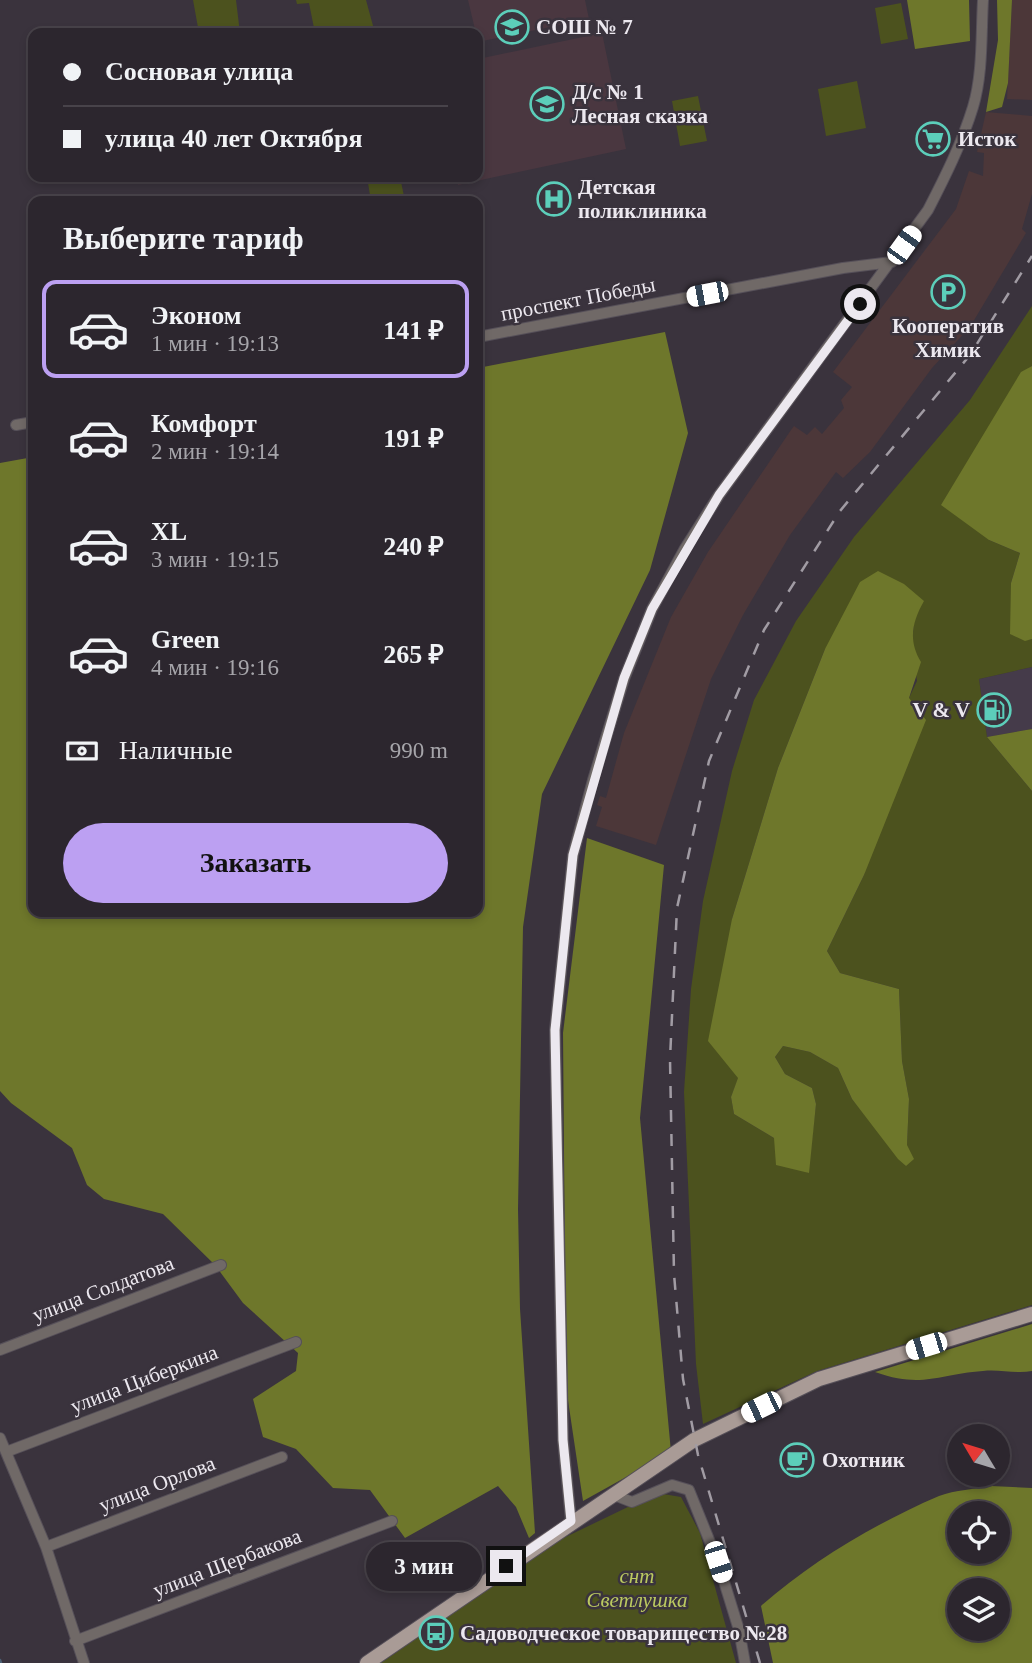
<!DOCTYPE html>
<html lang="ru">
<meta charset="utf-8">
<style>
body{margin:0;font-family:"Times New Roman",serif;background:#38323a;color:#f1f3f6;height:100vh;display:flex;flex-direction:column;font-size:26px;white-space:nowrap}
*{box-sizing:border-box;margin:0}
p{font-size:23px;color:#a6a5aa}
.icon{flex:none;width:38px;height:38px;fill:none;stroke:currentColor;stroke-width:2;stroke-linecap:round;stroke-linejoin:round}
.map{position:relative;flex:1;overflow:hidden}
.sheet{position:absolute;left:28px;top:196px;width:455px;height:721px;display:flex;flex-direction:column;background:#2c262e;border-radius:14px;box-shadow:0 4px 10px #0003,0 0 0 2px #48434a}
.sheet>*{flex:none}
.hud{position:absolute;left:28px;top:28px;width:455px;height:154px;border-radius:14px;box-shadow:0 4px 10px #0003,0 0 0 2px #48434a;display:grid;align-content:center;height:154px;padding:0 35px;background:#2c262e}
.needle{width:46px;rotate:308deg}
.fabs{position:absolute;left:947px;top:1424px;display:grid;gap:14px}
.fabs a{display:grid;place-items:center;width:63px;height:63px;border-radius:50%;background:#2c262e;box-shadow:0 4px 10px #0003,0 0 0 2px #48434a;font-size:35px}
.end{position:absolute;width:32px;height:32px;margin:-16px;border:9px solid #ece8ef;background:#111;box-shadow:0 0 0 4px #111}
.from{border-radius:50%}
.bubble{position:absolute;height:49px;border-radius:24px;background:#2c262e;box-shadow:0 4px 10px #0003,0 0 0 2px #48434a;font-size:23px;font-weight:700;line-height:49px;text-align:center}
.car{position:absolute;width:21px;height:42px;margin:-21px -10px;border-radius:9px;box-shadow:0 0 5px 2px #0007;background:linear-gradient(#fff 24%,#345 0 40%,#fff 0 76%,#345 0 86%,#fff 0)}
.hud b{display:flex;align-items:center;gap:24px;height:66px;font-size:26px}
.hud b+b{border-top:2px solid #48434a}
.hud i{width:18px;height:18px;background:#f1f3f6}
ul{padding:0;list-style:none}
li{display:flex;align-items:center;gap:21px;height:98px;margin:0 14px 10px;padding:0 21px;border:4px solid transparent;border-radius:14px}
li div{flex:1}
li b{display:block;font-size:26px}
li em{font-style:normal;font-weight:700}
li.on{border-color:#bca0f2}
li>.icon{width:63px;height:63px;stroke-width:1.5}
h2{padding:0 35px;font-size:32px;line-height:84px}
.pay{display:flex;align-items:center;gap:18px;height:77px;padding:0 35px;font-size:26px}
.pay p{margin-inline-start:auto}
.action{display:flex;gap:14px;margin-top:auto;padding:14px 35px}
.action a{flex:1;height:80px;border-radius:42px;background:#bca0f2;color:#111;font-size:28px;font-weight:700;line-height:80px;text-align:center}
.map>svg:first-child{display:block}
.built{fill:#453b4a}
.industrial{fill:#4c3739}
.education{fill:#4a3740}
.green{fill:#4c521e;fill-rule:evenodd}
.forest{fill:#6e772b;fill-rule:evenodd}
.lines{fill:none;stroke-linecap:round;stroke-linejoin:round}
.stream{stroke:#4c6074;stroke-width:2.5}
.minor-casing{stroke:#565059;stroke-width:12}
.major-casing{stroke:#565059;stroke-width:16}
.minor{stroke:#706967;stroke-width:10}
.major{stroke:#a99b96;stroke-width:14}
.rail{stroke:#a19ca4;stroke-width:2.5;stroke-dasharray:12 12;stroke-linecap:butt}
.route{stroke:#ece8ef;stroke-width:9}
.labels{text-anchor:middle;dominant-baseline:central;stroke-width:5;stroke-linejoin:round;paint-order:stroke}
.poi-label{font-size:21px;font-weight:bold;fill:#ece8ef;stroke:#3a333d;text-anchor:start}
.street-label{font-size:21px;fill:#ece8ef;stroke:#3a333d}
.park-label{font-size:21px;font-style:italic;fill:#bbc960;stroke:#3a333d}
</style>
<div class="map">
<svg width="1032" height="1663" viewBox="0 0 1032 1663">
<rect width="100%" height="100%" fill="#3a333d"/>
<path class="built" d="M1032 667V729L987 737 979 679Z"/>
<path class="industrial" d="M1012 0H1032V100L1007 99Z
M986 112 1032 116V194L1022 229 1026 233 970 327 932 368 870 452 843 478 836 472 790 535 743 615 711 679 656 845 596 826 602 807 597 805 600 796 606 798 624 733 671 617 708 552 791 430 794 426 807 435 815 427 822 434 844 408 841 400 852 387 833 372 956 209 969 171 983 176 984 153 977 152Z"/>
<path class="education" d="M468 0H585L589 19 478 42Z
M602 33 626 149 458 185 456 177H478V59Z"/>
<path class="green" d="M193 0H236L240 33H199Z
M296 0H366L375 33H315L309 3 297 4Z
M901 3 908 39 881 44 875 8Z
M857 81 866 128 826 136 818 89Z
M698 96 707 141 680 146 672 101Z
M367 177H400L405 201H371Z
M1032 306V366L1021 373 989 540 1020 553 1011 583 1025 640 1032 639V667L979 679 987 737 1032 791V1305L817 1371 703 1424 696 1364 684 1092 691 989 703 901 732 771 754 700 796 621 854 537 970 400ZM914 618 912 648 917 681 909 698 864 875 827 951 840 973 899 989 902 1061 909 1099 906 1166 852 1099 838 1068 810 1052 783 1046 775 1057 785 1074 812 1088 816 1104 808 1173 774 1138 734 1114 731 1097 738 1079 732 919 778 768 825 649Z
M657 1493 681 1497 700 1533 736 1663H381L549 1545Z"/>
<path class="forest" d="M907 0H969L970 41 915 49Z
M997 0H1012L1008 83 1002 107 986 112 998 40Z
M665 332 688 433 650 570 542 794 523 927 518 1209 520 1309 535 1533 529 1538 516 1507 498 1486 405 1538 370 1490 333 1488 296 1449 263 1437 253 1399 296 1371 298 1353 243 1303 215 1265 163 1214 104 1199 87 1185 72 1148 11 1103 0 1091V463L33 457V912H478V368Z
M1032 366V639L1025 641 1010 634 1011 583 1020 553 989 540 941 505 1021 372Z
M878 571 904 584 924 601C912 622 908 641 921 662L909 698 926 720 864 875 827 951 840 973 899 989 902 1061 909 1099 907 1145 914 1159 906 1166 898 1159 852 1099 838 1068 810 1052 783 1046 775 1057 785 1074 812 1088 816 1104 809 1173 776 1165 774 1138 734 1114 731 1097 738 1078 708 1041 732 919 778 768 825 649 860 582Z
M1032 729V791L987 737Z
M587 838 664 865 640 1118 671 1452 583 1501 566 1387 563 1033Z
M1032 1324V1371C1016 1374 999 1369 983 1371 938 1374 923 1389 875 1372Z
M991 1486 1032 1488V1663H773L761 1606C812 1561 876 1523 939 1496 955 1490 975 1489 991 1486ZM959 1514H998V1552H959ZM959 1591H998V1629H959Z"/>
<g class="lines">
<path class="stream" d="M0 1660 1 1663"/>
<defs>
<path id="minor" d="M478 337 843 268 892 262
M16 425 33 422
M0 1350 221 1265
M0 1438 46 1547 84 1663
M6 1452 296 1342
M614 1495 632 1502 672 1485 689 1490 718 1562 739 1630 745 1663
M571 1521 563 1440 555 1030 573 855 593 780 624 679 652 609 684 550 719 495 928 210C945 177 962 143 973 107 983 74 981 35 983 0
M46 1547 282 1457
M75 1641 392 1521"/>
<path id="major" d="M367 1663 694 1440 819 1379 1032 1314"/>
</defs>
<use href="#minor" class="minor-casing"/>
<use href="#major" class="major-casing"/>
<use href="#minor" class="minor"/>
<use href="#major" class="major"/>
<path class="rail" d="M760 1663 698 1455 683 1379 674 1274 670 1059 677 908 709 761 764 630 840 511 970 355 1032 256"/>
</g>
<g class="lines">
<path class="route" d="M506 1566 571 1521 563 1440 555 1030 573 855 624 678 652 609 719 495 860 304"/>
</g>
<defs>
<symbol id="school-ring" viewBox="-11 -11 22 22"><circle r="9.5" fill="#3a333d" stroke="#5cceba" stroke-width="1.5"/><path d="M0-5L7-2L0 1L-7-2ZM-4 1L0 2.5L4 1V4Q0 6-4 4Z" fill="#5cceba"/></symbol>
<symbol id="supermarket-ring" viewBox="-11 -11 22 22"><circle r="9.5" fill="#3a333d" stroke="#5cceba" stroke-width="1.5"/><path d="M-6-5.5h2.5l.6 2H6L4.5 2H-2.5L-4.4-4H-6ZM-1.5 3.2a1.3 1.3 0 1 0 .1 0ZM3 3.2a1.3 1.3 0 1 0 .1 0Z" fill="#5cceba"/></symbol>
<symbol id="hospital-ring" viewBox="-11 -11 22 22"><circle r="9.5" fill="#3a333d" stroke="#5cceba" stroke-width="1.5"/><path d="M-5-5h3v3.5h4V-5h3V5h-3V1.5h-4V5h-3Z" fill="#5cceba"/></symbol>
<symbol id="parking-ring" viewBox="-11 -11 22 22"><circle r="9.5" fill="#3a333d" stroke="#5cceba" stroke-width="1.5"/><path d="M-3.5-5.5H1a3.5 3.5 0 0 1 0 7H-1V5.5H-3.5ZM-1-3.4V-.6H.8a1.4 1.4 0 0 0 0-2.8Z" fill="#5cceba"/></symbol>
<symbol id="fuel-ring" viewBox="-11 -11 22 22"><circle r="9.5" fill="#3a333d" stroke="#5cceba" stroke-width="1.5"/><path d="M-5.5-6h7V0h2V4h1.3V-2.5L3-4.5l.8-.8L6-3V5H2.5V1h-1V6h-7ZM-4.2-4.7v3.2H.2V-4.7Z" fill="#5cceba"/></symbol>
<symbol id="cafe-ring" viewBox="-11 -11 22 22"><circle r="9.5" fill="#3a333d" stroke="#5cceba" stroke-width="1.5"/><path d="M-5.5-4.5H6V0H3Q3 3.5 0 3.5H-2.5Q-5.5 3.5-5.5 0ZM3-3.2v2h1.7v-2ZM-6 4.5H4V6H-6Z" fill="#5cceba"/></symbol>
<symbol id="bus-ring" viewBox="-11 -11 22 22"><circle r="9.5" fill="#3a333d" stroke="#5cceba" stroke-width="1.5"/><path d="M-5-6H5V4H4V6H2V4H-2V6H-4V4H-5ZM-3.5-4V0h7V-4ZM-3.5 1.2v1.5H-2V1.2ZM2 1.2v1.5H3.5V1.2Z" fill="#5cceba"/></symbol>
</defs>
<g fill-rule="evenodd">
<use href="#school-ring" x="493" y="8" width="38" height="38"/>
<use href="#school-ring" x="528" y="85" width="38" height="38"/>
<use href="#supermarket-ring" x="914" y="120" width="38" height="38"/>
<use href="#hospital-ring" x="535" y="180" width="38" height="38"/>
<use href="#parking-ring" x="929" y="273" width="38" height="38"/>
<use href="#fuel-ring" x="975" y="691" width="38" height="38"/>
<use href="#cafe-ring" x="778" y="1441" width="38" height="38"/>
<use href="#bus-ring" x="417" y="1614" width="38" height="38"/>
</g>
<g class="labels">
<g class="poi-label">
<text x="536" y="27">СОШ № 7</text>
<text x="572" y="92">Д/с № 1<tspan x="572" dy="24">Лесная сказка</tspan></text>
<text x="958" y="139">Исток</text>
<text x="578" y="187">Детская<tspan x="578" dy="24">поликлиника</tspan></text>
<text x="948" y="326" text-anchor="middle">Кооператив<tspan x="948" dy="24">Химик</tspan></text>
<text x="970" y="710" text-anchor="end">V &amp; V</text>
<text x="822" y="1460">Охотник</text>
<text x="460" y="1633">Садоводческое товарищество №28</text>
</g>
<g class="street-label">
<text transform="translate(578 299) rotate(-11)">проспект Победы</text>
<text transform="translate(103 1289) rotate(-21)">улица Солдатова</text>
<text transform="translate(144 1379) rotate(-21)">улица Циберкина</text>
<text transform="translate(157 1484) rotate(-21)">улица Орлова</text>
<text transform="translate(227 1563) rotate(-21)">улица Щербакова</text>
</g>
<g class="park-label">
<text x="637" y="1576">снт<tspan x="637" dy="24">Светлушка</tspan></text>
</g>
</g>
</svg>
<div class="fabs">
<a><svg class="needle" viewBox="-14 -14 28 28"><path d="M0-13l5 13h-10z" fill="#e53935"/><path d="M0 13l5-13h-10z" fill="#a6a5aa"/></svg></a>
<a><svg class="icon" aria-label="locate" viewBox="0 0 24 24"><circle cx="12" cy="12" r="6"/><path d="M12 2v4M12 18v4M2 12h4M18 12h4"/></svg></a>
<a><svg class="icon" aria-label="layers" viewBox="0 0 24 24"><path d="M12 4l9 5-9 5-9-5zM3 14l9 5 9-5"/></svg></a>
</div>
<i class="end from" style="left:860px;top:304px"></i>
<i class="end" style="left:506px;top:1566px"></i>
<div class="bubble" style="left:366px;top:1542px;width:116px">3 мин</div>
<i class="car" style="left:904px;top:245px;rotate:36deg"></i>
<i class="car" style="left:707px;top:294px;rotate:259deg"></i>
<i class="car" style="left:926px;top:1346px;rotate:253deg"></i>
<i class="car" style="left:761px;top:1407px;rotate:244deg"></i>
<i class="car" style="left:718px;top:1562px;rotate:162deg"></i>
<div class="hud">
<b><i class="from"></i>Сосновая улица</b>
<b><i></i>улица 40 лет Октября</b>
</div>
<section class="sheet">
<h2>Выберите тариф</h2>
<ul>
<li class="on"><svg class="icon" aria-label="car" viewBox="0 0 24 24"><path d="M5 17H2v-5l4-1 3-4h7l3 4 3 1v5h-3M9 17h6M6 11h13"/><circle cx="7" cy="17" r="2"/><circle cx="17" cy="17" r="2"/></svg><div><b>Эконом</b><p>1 мин · 19:13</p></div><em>141 ₽</em></li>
<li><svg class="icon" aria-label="car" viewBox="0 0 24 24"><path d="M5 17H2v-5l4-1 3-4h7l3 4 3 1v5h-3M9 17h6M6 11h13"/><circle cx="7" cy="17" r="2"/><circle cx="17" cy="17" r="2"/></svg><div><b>Комфорт</b><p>2 мин · 19:14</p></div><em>191 ₽</em></li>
<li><svg class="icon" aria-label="car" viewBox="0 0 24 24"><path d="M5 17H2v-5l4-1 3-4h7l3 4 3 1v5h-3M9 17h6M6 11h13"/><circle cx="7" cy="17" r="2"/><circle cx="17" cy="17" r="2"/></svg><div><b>XL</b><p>3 мин · 19:15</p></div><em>240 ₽</em></li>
<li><svg class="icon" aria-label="car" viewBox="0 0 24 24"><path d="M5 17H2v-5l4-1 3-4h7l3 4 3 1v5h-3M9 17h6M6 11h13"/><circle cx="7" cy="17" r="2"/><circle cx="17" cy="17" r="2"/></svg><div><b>Green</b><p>4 мин · 19:16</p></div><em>265 ₽</em></li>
</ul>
<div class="pay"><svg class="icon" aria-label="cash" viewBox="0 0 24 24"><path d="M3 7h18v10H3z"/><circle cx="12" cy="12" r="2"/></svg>Наличные<p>990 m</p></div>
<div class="action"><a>Заказать</a></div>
</section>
</div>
